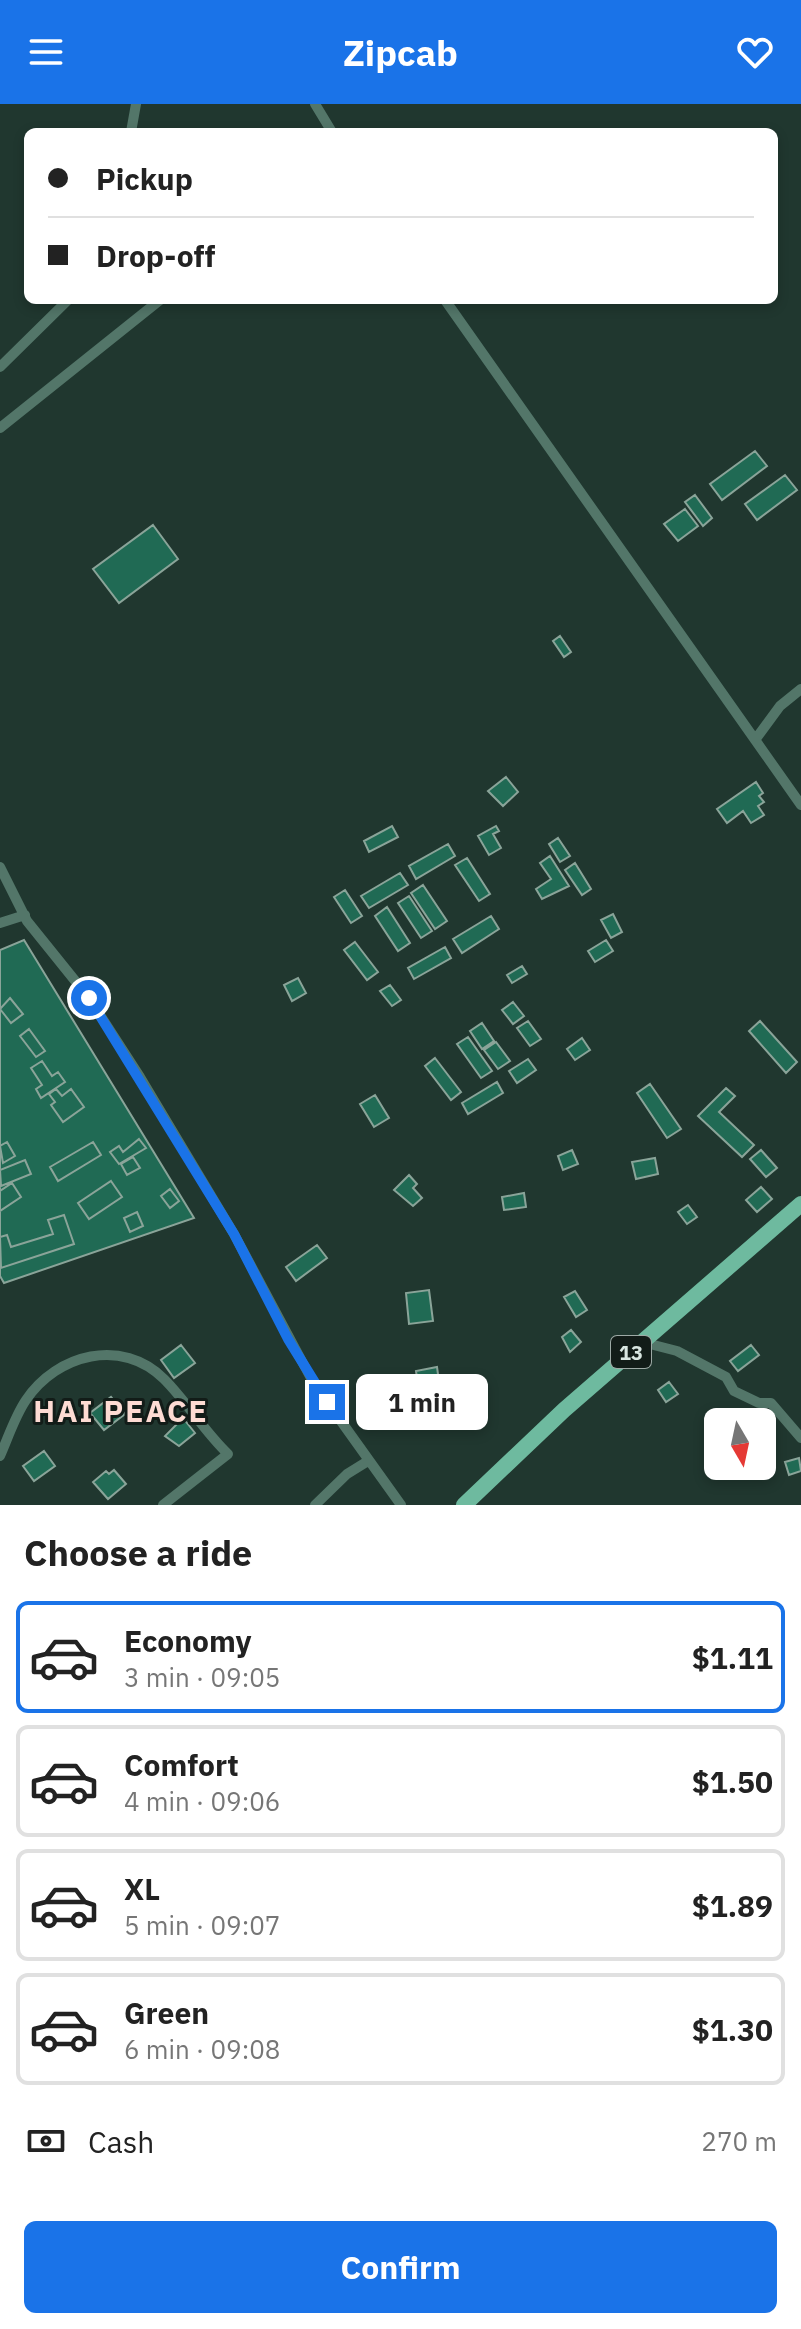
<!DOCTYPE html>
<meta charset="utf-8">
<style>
body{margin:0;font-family:"IBM Plex Sans",sans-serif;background:#f2f2f2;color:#222;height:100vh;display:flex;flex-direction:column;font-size:30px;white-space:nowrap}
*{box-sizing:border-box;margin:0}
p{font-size:26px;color:#767676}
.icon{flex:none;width:44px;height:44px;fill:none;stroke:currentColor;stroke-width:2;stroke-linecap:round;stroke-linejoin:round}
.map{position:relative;height:1401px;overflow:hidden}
.details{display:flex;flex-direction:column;background:#fff;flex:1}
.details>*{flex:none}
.banner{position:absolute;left:24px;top:24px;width:754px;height:176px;border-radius:12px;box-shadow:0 4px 12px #0003;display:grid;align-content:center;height:176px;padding:0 24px;background:#fff}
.needle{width:52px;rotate:171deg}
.buttons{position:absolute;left:704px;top:1304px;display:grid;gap:16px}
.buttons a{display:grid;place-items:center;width:72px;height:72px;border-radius:12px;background:#fff;box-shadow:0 4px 12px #0003;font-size:40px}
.end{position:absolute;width:36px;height:36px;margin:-18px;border:10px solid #1a73e8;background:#fff;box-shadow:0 0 0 4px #fff}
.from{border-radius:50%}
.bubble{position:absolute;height:56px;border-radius:12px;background:#fff;box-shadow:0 4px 12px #0003;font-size:26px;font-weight:700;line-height:56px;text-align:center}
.banner b{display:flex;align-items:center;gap:28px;height:76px;font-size:30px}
.banner b+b{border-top:2px solid #e0e0e0}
.banner i{width:20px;height:20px;background:#222}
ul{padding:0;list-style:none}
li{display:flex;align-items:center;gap:24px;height:112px;margin:0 16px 12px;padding:0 8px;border:4px solid #e0e0e0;border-radius:12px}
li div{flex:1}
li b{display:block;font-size:30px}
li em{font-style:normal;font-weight:700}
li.current{border-color:#1a73e8}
li>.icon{width:72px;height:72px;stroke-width:1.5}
h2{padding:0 24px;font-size:36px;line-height:96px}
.pay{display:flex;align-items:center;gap:20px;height:88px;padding:0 24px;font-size:30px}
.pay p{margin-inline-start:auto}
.button{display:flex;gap:16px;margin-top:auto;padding:16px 24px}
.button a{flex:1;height:92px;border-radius:12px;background:#1a73e8;color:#fff;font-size:32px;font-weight:700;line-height:92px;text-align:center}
header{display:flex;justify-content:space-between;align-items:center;height:104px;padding:0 24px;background:#1a73e8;color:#fff;font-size:36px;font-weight:700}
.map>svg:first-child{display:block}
.building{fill:#206a54;stroke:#8aa499;stroke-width:2}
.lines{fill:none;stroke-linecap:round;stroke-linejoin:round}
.street{stroke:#537669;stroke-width:10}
.primary{stroke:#6eba9f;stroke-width:16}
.route{stroke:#1a73e8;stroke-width:10}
.labels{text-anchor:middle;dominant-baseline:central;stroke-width:6;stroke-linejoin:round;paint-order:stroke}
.shield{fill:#121c18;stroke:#9da9a5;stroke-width:2}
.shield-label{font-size:20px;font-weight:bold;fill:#d9e6e1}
.district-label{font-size:30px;font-weight:bold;letter-spacing:2px;fill:#fddbd3;stroke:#121c18}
</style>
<header><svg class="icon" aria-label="menu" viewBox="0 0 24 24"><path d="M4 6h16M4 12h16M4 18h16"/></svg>Zipcab<svg class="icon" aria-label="heart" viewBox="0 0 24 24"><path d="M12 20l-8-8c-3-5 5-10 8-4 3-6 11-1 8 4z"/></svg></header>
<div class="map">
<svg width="801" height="1401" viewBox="0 0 801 1401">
<rect width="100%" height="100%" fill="#20372f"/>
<path class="building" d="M755 347 767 362 722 396 710 380Z
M785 371 797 386 757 416 745 400Z
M695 391 712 414 703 422 685 398Z
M685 405 698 422 678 437 664 420Z
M153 421 178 455 119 499 93 465Z
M560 532 571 548 564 553 553 537Z
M506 673 518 688 503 702 488 687Z
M756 678 763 689 759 692 764 698 758 702 764 711 751 719 743 707 727 719 717 705Z
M392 722 398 733 369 748 364 737Z
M496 722 499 727 493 730 501 744 489 751 478 732Z
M558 734 570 752 560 758 549 740Z
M448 740 455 752 416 775 409 762Z
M550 752 569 782 542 795 536 785 551 775 540 759Z
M467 754 490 790 479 797 455 761Z
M575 759 591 785 582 791 565 766Z
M400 769 408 781 369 804 361 792Z
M423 781 447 817 435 825 411 789Z
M345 786 362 812 351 819 334 793Z
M409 792 432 827 421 834 398 799Z
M387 803 410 839 398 847 375 812Z
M613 810 622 828 611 834 601 816Z
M491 812 499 825 462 849 453 835Z
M24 836 194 1114 4 1179 0 1172V846Z
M606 836 613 847 595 858 588 847Z
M355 838 378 868 367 876 344 846Z
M445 843 451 854 414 875 408 864Z
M522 862 527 870 512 879 507 871Z
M298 874 306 889 292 897 284 881Z
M390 881 401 896 392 902 380 887Z
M10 894 23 910 11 919 0 905Z
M513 898 524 912 513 920 502 906Z
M528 917 541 935 530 942 517 924Z
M760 917 797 958 786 969 749 927Z
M482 919 494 937 482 945 470 927Z
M29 925 45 947 36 953 20 932Z
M468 933 492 967 481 974 457 940Z
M582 934 590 946 575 956 567 945Z
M496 938 510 957 498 965 484 946Z
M435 954 461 988 451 996 425 962Z
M528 955 536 966 517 979 509 967Z
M42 957 52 972 58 968 65 978 41 994 36 985 42 981 31 964Z
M497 978 503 989 468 1010 462 999Z
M650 980 681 1025 667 1034 637 989Z
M726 984 735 992 719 1008 754 1041 742 1053 698 1012Z
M56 985 62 992 71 985 84 1003 63 1018 51 1001 55 998 49 990Z
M375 991 389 1014 374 1023 360 1000Z
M139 1035 146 1044 119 1060 110 1048 119 1042 123 1048Z
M7 1038 15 1052 3 1059 0 1042Z
M93 1038 101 1051 58 1077 50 1063Z
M572 1046 578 1060 563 1066 558 1052Z
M761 1046 777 1064 766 1073 750 1055Z
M133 1053 140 1064 127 1071 121 1060Z
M655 1054 658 1070 636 1075 632 1058Z
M25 1056 31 1070 1 1082 0 1066Z
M409 1071 417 1080 413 1084 422 1094 413 1102 394 1086Z
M111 1077 122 1093 89 1115 78 1099Z
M12 1079 21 1093 0 1107V1087Z
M761 1083 772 1095 757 1108 746 1096Z
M170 1085 179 1097 170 1104 161 1092Z
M524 1089 526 1103 504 1106 502 1093Z
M688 1101 697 1113 687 1120 678 1108Z
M137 1108 143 1122 130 1128 124 1114Z
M64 1111 74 1140 1 1164 0 1133 7 1131 11 1143 53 1130 48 1116Z
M317 1141 327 1154 296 1177 286 1163Z
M429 1186 433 1217 409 1220 406 1189Z
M575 1187 587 1206 576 1213 564 1193Z
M571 1226 581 1238 570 1248 562 1233Z
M181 1241 195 1259 174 1274 161 1256Z
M751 1241 759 1251 738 1267 730 1257Z
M437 1263 441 1292 420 1296 416 1267Z
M669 1278 678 1290 666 1298 658 1286Z
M111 1293 125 1310 104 1326 90 1309Z
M183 1314 195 1329 179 1342 165 1332Z
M44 1347 55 1362 34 1377 23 1362Z
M799 1354 801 1367 789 1371 785 1358Z
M114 1366 126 1380 108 1395 93 1378 106 1367 109 1370Z"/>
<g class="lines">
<path class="street" d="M315 0 332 28
M131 28 136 0
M445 196 801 701
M0 263 68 196
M0 324 160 196
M755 636 780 602 801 585
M0 763 27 817 89 894 140 973 234 1130 313 1278 401 1401
M0 819 25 811
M642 1238 677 1247 726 1273 734 1287 759 1299H771L801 1334
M0 1352C8 1334 15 1312 26 1296 57 1250 122 1233 164 1275 187 1298 204 1327 228 1350L163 1401
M315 1401 347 1370 368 1357"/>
<path class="primary" d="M464 1401 564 1306 801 1100"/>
</g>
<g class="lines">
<path class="route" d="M89 894 234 1130 288 1235 327 1298"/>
</g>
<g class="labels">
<rect class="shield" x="611" y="1232" width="40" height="32" rx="6"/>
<g class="shield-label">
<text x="631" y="1248">13</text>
</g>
<g class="district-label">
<text x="121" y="1306">HAI PEACE</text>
</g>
</g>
</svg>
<div class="buttons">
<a><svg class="needle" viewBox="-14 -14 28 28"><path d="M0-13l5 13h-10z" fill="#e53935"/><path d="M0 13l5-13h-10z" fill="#767676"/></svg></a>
</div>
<i class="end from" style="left:89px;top:894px"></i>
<i class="end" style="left:327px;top:1298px"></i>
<div class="bubble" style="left:356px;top:1270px;width:132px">1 min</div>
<div class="banner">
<b><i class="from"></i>Pickup</b>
<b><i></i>Drop-off</b>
</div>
</div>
<section class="details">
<h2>Choose a ride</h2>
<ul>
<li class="current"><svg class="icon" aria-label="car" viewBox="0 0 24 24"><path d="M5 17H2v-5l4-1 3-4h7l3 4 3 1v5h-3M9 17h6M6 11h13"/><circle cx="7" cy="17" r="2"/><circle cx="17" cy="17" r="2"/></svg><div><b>Economy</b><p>3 min · 09:05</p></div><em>$1.11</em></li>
<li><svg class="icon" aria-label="car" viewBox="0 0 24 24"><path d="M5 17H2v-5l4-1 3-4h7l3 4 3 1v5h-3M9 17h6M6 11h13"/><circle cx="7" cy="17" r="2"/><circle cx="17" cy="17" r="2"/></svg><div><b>Comfort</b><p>4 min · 09:06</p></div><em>$1.50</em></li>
<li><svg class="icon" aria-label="car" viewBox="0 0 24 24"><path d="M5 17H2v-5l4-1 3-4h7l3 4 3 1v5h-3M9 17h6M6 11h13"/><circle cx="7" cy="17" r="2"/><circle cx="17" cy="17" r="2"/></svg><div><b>XL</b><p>5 min · 09:07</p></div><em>$1.89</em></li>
<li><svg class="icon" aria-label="car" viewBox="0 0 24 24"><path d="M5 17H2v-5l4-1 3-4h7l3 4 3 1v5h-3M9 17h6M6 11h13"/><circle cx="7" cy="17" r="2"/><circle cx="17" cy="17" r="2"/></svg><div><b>Green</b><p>6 min · 09:08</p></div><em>$1.30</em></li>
</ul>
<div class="pay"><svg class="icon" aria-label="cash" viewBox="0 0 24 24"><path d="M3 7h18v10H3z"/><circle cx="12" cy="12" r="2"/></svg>Cash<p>270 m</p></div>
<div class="button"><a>Confirm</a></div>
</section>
